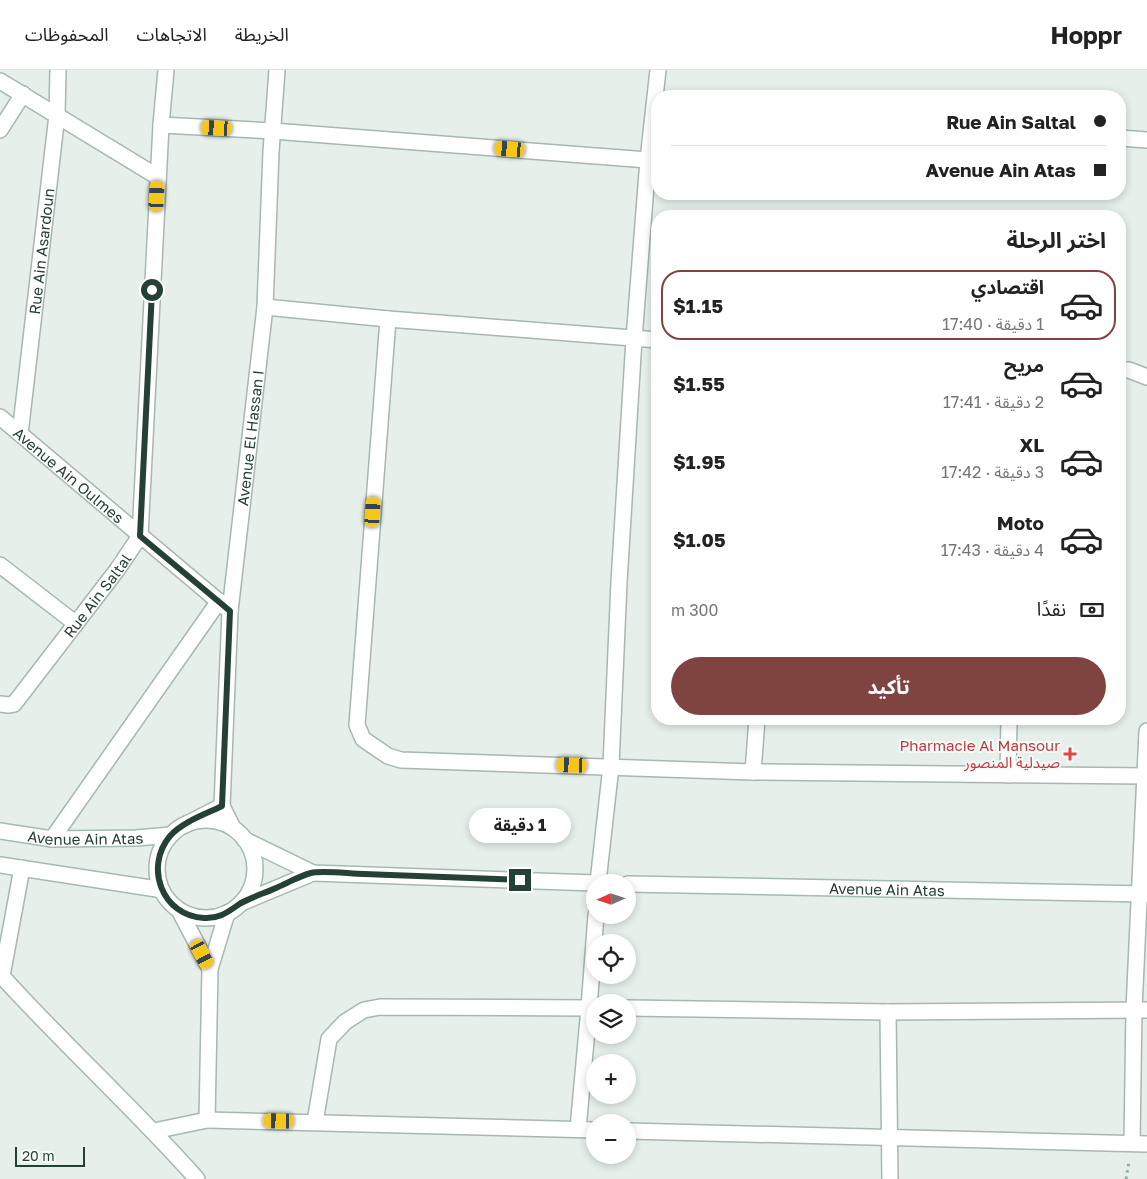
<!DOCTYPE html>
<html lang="ar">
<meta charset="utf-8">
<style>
body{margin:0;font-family:"Golos Text","Noto Sans Arabic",sans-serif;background:#f2f2f2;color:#222;direction:rtl;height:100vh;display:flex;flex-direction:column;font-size:19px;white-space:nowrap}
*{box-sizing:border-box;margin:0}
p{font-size:16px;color:#767676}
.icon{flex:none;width:28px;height:28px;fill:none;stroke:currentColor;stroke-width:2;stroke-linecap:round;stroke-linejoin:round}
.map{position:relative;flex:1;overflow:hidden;direction:ltr}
.drawer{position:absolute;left:651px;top:140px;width:475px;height:515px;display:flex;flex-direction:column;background:#fff;border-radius:20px;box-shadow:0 2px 8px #0003;direction:rtl}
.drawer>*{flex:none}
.banner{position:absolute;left:651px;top:20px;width:475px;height:110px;border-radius:20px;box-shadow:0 2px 8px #0003;direction:rtl;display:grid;align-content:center;height:110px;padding:0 20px;background:#fff}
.needle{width:32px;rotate:267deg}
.controls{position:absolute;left:586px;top:804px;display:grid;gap:10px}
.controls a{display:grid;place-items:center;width:50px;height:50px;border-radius:50%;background:#fff;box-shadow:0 2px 8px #0003;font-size:25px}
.scale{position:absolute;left:15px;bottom:12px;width:70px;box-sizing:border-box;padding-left:5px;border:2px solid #254135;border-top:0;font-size:14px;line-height:18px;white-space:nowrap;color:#254135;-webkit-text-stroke:4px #f7fbf8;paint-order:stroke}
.end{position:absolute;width:22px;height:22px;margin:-11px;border:6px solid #254135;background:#fff;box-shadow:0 0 0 2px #fff}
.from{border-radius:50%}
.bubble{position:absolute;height:35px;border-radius:18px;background:#fff;box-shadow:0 2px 8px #0003;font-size:16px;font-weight:700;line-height:35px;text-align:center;direction:rtl}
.car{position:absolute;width:15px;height:30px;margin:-15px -8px;border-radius:6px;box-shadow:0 0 4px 1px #0007;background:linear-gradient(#f5c518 24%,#345 0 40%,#f5c518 0 76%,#345 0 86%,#f5c518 0)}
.banner b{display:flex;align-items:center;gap:18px;height:48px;font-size:19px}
.banner b+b{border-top:1px solid #e0e0e0}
.banner i{width:12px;height:12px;background:#222}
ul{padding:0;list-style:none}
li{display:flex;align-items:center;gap:15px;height:70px;margin:0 10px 8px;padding:0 10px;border:2px solid transparent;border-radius:20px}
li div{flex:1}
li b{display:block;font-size:19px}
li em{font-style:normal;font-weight:700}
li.selected{border-color:#7f443f}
li>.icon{width:45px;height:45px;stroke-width:1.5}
h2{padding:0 20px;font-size:22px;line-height:60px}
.pay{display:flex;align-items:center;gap:12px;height:55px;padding:0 20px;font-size:19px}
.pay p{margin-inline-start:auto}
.cta{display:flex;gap:10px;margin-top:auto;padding:10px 20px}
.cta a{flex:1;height:58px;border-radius:30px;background:#7f443f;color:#fff;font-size:20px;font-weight:700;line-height:58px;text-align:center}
header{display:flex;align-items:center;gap:30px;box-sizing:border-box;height:70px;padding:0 25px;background:#fff;border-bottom:1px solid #e0e0e0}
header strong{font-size:24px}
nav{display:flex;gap:28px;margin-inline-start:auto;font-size:18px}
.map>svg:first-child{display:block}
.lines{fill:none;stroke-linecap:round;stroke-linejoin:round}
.street-casing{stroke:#a8b7b0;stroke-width:18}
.secondary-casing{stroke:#a4bbaf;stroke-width:18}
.path{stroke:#87b29d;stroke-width:3;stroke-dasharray:2.5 4;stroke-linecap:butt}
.street{stroke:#fff;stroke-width:15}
.secondary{stroke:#fff;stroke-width:15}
.route{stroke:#254135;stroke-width:6}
.health-dot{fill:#e0444e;stroke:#f7fbf8;stroke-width:2}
.labels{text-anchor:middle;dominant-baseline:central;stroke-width:4;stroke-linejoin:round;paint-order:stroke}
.street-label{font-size:15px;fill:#254135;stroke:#f7fbf8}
.health-label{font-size:15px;fill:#be3a42;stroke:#f7fbf8;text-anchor:end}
</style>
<header>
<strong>Hoppr</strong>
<nav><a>الخريطة</a><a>الاتجاهات</a><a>المحفوظات</a></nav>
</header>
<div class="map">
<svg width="1147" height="1109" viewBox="0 0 1147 1109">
<rect width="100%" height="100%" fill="#e6efea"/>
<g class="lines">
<defs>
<g id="street">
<path d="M0 11 158 107"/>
<path d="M161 55 273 61 648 90"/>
<path d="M0 60 23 24"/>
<path d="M1120 68 1147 70"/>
<path d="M265 237 388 249 658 270"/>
<path d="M388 249 357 655 363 669 388 686 401 690 753 702 1147 706"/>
<path d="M1120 300H1129L1147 307"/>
<path id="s1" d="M0 347 230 541"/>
<path id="s2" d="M20 364 57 45 58 0"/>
<path d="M0 495 75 553"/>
<path id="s3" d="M0 634 8 635 14 634 117 500 140 466 161 55 166 0"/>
<path d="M753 702 757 649"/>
<path d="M1008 705 1009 649"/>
<path d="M185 755 222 736"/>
<path id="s4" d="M233 758 222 736 230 541 265 237 271 82 277 0"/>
<path d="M52 769 219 531"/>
<path d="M598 812 611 696 619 512 634 269 648 90 658 0"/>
<path d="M179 840 210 899"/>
<path d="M0 904C63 974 134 1038 197 1109"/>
<path d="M2 906 22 798"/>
<path d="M628 938 888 942 1147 940"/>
<path d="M888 942 890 1109"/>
<path d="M207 1050 595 1060"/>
<path d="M315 1052 329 969 345 952 364 940 380 937 589 938 596 845"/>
<path d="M578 1059 589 938H595"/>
<path d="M154 1061 207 1050 210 899 227 843"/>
<path d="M628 1061 1147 1074"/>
<path d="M1132 1073 1134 939 1147 661"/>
</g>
<g id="secondary">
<circle cx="206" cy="799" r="49"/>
<path id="s5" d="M0 761 52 769 136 768 171 765"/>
<path d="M245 770 313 803 595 813"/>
<path d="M0 795 157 819 159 813"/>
<path id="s6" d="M628 814 1147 824"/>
<path d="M241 833 313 803"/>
</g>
</defs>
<use href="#street" class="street-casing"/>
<use href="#secondary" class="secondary-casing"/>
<path class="path" d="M1126 1109 1129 1092"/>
<use href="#street" class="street"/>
<use href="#secondary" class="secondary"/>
</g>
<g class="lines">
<path class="route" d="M152 220 140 466 230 541 222 736C206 744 182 752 170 766 144 797 162 846 204 848 220 849 229 841 241 833 252 827 265 823 276 818 288 813 299 806 311 803 323 800 351 804 364 804 416 806 468 808 520 810"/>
</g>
<path class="health-dot" d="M1067.5 676.5h5v5h5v5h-5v5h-5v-5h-5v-5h5z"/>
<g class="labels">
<g class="street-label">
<text stroke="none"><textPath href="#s2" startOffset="184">Rue Ain Asardoun</textPath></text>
<text stroke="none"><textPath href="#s4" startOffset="394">Avenue El Hassan I</textPath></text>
<text stroke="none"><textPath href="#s1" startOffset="90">Avenue Ain Oulmes</textPath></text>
<text stroke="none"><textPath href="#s3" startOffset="151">Rue Ain Saltal</textPath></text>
<text stroke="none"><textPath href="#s5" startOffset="86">Avenue Ain Atas</textPath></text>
<text stroke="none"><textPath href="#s6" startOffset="259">Avenue Ain Atas</textPath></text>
</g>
<g class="health-label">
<text x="1060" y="675">Pharmacie Al Mansour<tspan x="1060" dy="17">صيدلية المنصور</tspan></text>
</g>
</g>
</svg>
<div class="controls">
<a><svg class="needle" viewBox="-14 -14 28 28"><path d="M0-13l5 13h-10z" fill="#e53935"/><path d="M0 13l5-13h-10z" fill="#767676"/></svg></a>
<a><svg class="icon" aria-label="locate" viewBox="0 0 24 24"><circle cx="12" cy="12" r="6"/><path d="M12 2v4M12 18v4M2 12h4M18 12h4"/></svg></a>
<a><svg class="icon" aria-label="layers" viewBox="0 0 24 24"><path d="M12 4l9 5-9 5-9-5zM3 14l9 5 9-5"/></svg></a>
<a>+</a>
<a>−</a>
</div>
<div class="scale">20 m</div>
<i class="end from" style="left:152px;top:220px"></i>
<i class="end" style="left:520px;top:810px"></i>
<div class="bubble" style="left:469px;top:738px;width:102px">1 دقيقة</div>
<i class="car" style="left:217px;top:58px;rotate:273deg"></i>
<i class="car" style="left:510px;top:79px;rotate:275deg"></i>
<i class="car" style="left:157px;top:126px;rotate:3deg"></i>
<i class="car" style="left:373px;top:442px;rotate:4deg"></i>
<i class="car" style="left:572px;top:695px;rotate:272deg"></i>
<i class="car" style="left:202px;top:884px;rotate:152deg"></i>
<i class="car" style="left:279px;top:1051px;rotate:271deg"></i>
<div class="banner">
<b><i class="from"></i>Rue Ain Saltal</b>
<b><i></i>Avenue Ain Atas</b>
</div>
<section class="drawer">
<h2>اختر الرحلة</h2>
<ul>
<li class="selected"><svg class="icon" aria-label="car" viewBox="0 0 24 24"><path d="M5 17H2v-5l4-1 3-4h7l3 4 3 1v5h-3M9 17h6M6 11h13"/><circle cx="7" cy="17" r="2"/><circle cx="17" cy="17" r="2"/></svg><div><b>اقتصادي</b><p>1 دقيقة · 17:40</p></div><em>$1.15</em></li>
<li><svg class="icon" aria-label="car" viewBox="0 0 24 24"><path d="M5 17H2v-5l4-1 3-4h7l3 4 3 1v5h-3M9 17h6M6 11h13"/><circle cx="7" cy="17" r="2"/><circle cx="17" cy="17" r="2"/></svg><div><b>مريح</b><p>2 دقيقة · 17:41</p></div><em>$1.55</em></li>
<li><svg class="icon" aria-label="car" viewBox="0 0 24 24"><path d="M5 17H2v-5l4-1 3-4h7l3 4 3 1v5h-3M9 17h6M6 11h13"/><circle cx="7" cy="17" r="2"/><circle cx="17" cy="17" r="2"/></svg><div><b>XL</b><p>3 دقيقة · 17:42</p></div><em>$1.95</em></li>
<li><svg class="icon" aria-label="car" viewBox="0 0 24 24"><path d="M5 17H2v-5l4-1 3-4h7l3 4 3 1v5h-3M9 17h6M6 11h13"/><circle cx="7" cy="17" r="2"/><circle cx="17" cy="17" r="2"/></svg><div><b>Moto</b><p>4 دقيقة · 17:43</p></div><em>$1.05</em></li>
</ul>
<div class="pay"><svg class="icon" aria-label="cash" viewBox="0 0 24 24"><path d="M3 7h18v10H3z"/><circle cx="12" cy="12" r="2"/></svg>نقدًا<p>300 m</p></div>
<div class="cta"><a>تأكيد</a></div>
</section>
</div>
